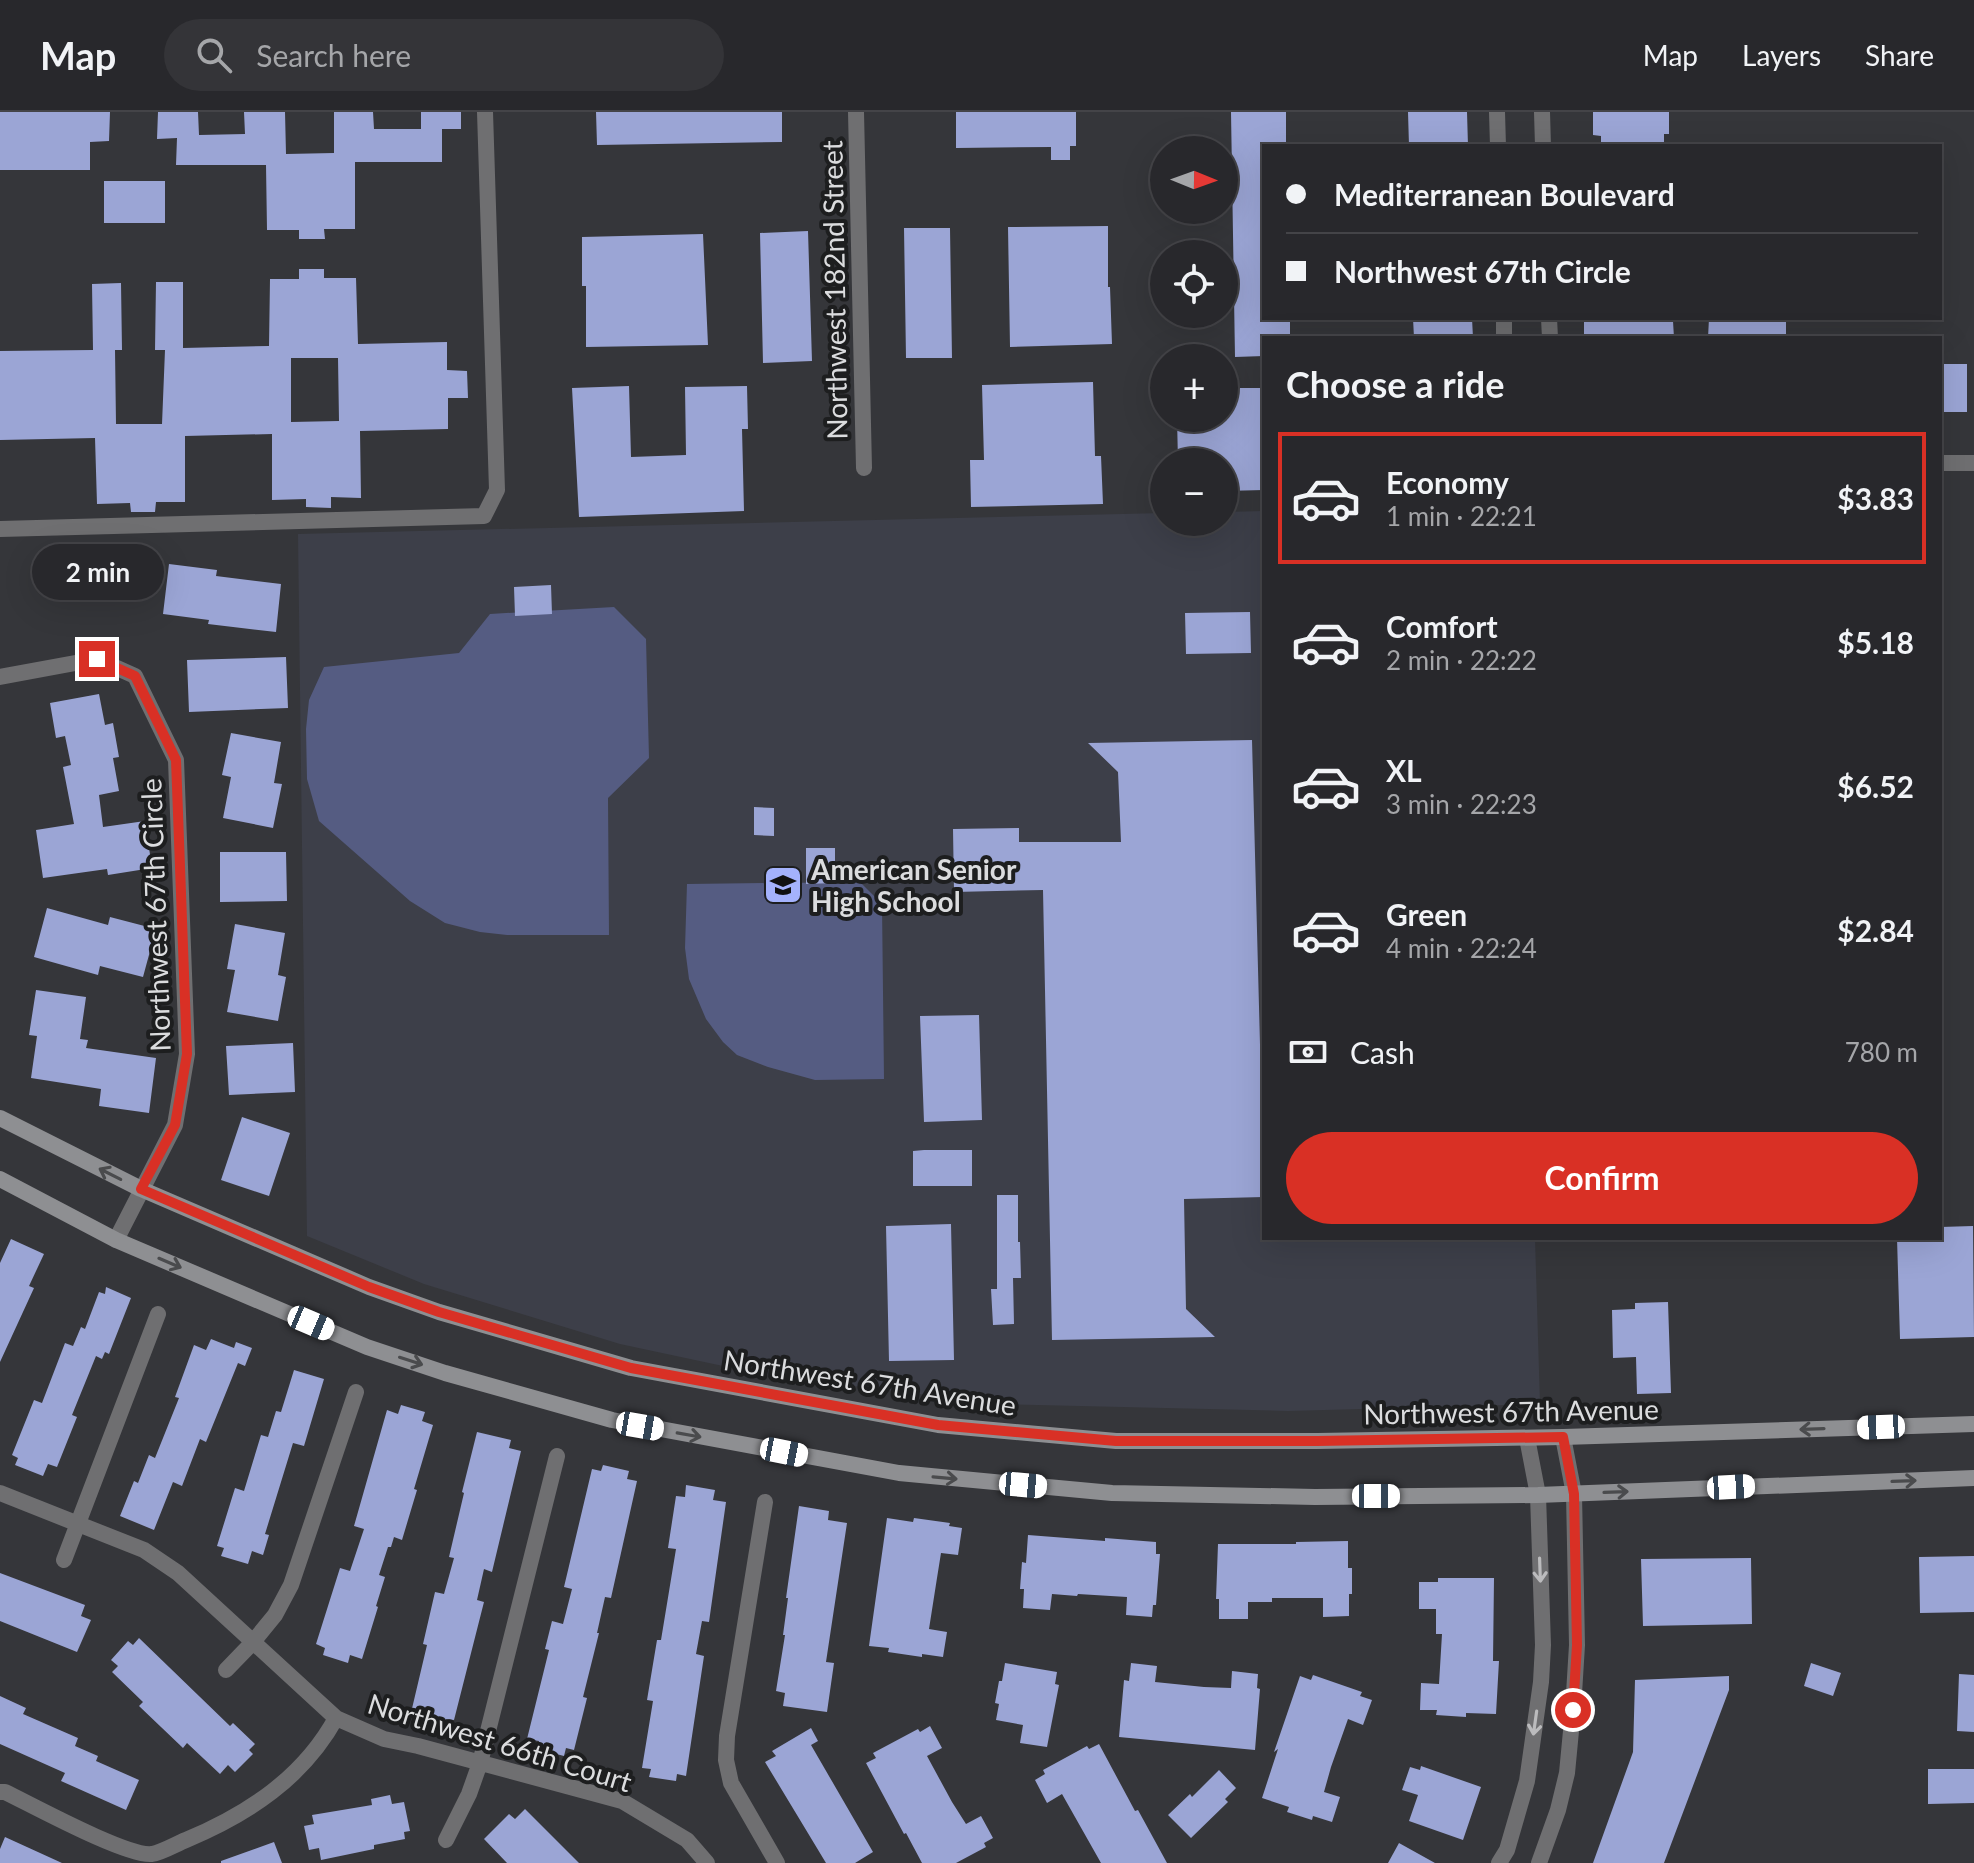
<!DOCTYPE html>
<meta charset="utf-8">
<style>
body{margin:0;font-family:Lato,sans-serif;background:#343438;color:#f1f3f6;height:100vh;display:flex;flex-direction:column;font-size:30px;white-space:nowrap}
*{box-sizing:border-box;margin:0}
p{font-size:26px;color:#a5a6a9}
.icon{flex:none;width:44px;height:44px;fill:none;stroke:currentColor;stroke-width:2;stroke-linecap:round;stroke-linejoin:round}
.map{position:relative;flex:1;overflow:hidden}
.drawer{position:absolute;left:1262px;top:224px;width:680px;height:904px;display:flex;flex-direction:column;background:#28282c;border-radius:0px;box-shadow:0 8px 32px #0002,0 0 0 2px #444448}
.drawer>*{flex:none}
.banner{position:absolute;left:1262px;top:32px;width:680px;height:176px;border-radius:0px;box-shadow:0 8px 32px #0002,0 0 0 2px #444448;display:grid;align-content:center;height:176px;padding:0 24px;background:#28282c}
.needle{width:52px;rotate:91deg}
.tools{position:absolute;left:1150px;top:24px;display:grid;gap:16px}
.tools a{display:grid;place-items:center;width:88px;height:88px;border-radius:50%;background:#28282c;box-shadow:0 8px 32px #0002,0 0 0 2px #444448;font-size:40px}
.end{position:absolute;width:36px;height:36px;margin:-18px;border:10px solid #d93025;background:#fff;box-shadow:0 0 0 4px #fff}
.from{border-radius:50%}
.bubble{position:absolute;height:56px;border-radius:28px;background:#28282c;box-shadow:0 8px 32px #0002,0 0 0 2px #444448;font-size:26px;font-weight:700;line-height:56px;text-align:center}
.car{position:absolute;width:24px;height:48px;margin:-24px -12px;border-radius:10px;box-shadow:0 0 6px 2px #0007;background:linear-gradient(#fff 24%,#345 0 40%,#fff 0 76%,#345 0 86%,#fff 0)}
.banner b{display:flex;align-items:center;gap:28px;height:76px;font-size:30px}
.banner b+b{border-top:2px solid #444448}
.banner i{width:20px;height:20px;background:#f1f3f6}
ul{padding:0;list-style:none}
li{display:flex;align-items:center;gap:24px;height:132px;margin:0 16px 12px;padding:0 8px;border:4px solid transparent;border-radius:0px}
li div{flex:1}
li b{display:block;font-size:30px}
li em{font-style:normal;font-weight:700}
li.current{border-color:#d93025}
li>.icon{width:72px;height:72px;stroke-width:1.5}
h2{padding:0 24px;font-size:36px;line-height:96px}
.pay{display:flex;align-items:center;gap:20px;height:88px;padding:0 24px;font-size:30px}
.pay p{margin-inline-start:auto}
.primary-button{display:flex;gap:16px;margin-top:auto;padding:16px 24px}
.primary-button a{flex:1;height:92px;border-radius:48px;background:#d93025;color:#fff;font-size:32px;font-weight:700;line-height:92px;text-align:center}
header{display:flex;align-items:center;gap:48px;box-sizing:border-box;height:112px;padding:0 40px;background:#28282c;border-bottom:2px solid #444448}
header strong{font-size:38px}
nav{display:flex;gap:44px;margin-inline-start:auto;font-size:28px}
.search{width:560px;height:72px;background:#343438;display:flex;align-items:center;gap:20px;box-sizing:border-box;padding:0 28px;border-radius:44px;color:#a5a6a9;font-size:30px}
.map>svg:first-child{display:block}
.built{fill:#3d3f49}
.green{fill:#555c82}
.building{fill:#9ba5d5;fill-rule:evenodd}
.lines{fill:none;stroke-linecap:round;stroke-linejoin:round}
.minor{stroke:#6f6f71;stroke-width:16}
.secondary{stroke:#8e8f92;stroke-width:16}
.oneway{stroke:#4a4b4d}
.oneway2{stroke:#bbbbbd}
.route{stroke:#d93025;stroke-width:10}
.labels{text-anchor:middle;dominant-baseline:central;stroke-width:8;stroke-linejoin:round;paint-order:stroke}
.street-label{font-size:28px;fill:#dbdcde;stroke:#1d1e1f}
.poi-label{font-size:28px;font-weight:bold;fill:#dbdcde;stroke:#1d1e1f;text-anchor:start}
</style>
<header>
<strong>Map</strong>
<div class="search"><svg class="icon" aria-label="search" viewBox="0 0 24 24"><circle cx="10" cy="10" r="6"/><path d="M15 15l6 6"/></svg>Search here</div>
<nav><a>Map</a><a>Layers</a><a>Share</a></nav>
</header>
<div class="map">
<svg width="1974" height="1751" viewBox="0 0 1974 1751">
<rect width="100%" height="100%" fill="#35363a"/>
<path class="built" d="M1264 399V1126H1535L1540 1292 1288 1299 1000 1292 765 1263 620 1232 424 1172 307 1124 298 422 1164 401V410H1224V400Z"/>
<path class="green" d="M614 495 646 527 649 646 608 686 609 823H507L480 820 445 811 410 789 319 709 307 667 306 617 309 588 324 555 459 541 490 502Z
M860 770 882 792 884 967 815 968 768 955 737 943 723 930 706 907 689 867 685 836 687 772Z"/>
<path class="building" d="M0 0H110L109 29 90 30V58H0Z
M158 0H198L199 23 245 22 244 0H285L286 42 334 41V0H373L374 17H421V0H461V17H442V50H355V117H324L325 127H299V118H267L266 53H176L177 26 157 27Z
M596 0H782V30L597 33Z
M956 0H1076V34H1070V48H1051V35L956 36Z
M1231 0H1286V34H1264V206H1290V226H1264V244L1235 245Z
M1408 0H1467L1468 34H1409Z
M1593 0H1669V22H1664V34H1601V24L1593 23Z
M104 69H165V111H104Z
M1108 114V175H1110L1112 232 1010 235 1008 115Z
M904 116H950L952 246H906Z
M808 119 812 249 763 251 760 121Z
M703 122 708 233 586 235V174H582V125Z
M299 157H324V166H356L358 232 447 230V258L467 259 468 286H448V317L360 319 361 386 331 385V396L306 395V387L272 388V322L185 324V390H156L155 400H131L130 391 97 392 95 326 0 328V239L93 238 92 172 121 171 122 238H115L116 312H162L165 238H155L156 170H183V236L269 234 270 167H299ZM291 246H338L339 309 291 310Z
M1413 206H1472L1473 226H1414Z
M1709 206H1786V226H1708Z
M1647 208 1673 209 1674 226H1584V209Z
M1940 252H1967V300H1942V296H1940Z
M1093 270 1095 344H1101L1103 392 971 395 970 348H984L982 273Z
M629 274 631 345 686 343 685 275 747 274 748 317H742L744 399 579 405 572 276Z
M1224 276H1264V378L1224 379V350H1178L1177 306H1224Z
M169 452 217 458 216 464 281 472 276 520 208 512 209 508 163 502Z
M551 473 552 502 515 504 514 475Z
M1250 500 1251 541 1186 542 1185 501Z
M286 545 288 596 189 600 187 548Z
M99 582 105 613 113 611 119 645 113 646 119 679 99 683 103 715 145 709 152 756 108 763 107 757 43 766 36 718 74 712 63 655 71 653 65 624 56 626 50 591Z
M231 621 281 630 274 671 282 672 273 716 223 706 231 665 222 663Z
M1252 628 1264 1085 1184 1087 1186 1197 1215 1225 1052 1228 1043 778 954 780 953 717 1019 716V730H1121L1118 660 1088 631Z
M754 695 774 696V724L754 723Z
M806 736H835V771L806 772Z
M220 740H286L287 789 220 790Z
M47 796 108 813 110 805 156 817 143 865 100 854 98 863 34 845Z
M235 812 285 821 278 863 286 865 278 909 227 900 235 858 227 857Z
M36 878 86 885 80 927 88 928 86 936 156 946 149 1001 99 994 101 977 31 966 37 924 29 923Z
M979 903 982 1008 924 1010 920 904Z
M293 931 295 980 229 983 226 934Z
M242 1005 290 1021 269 1084 221 1068Z
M924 1038H972V1074H913V1039Z
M997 1083H1018V1130H1020L1021 1166H1013L1014 1212 993 1213 991 1177H997Z
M951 1112 954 1248 889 1249 886 1114Z
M1973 1114 1974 1225 1900 1227 1897 1126H1940V1115Z
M11 1127 44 1142 29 1174 34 1176 0 1250V1151Z
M106 1175 131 1186 109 1242 105 1240 102 1247 96 1244 72 1303 77 1305 57 1355 48 1352 43 1364 15 1353 18 1346 12 1343 34 1288 42 1291 65 1231 73 1234 81 1215 85 1217 99 1180 105 1182Z
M1668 1190 1671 1281 1637 1282 1636 1245 1613 1246 1612 1198 1635 1197V1191Z
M211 1227 234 1236 236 1230 252 1236 245 1254 238 1251 206 1330 200 1327 182 1374 173 1370 154 1418 120 1404 134 1369 138 1371 149 1343 155 1346 179 1286 175 1285 194 1233 206 1238Z
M294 1258 324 1267 304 1334 293 1331 265 1422 269 1423 263 1443 252 1439 248 1452 221 1444 224 1436 217 1434 235 1376 244 1379 261 1323 268 1325 276 1299 281 1300Z
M401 1293 425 1300 422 1309 433 1313 414 1377 417 1378 402 1428 394 1425 391 1435H388L379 1463 385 1465 376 1494 378 1495 362 1547 350 1543 348 1551 323 1543 325 1536 316 1532 340 1456 350 1459 364 1417 354 1414 387 1298 398 1302Z
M477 1320 511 1328 509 1336 521 1339 492 1460 484 1457 477 1488 484 1490 454 1608 446 1607 444 1613 410 1605 427 1533 423 1532 435 1480 444 1482 454 1446 449 1445 464 1381 462 1380Z
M603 1353 629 1359 627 1367 637 1369 611 1486 605 1485 597 1521H599L583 1585 587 1586 574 1638 566 1636 564 1644 537 1637 539 1629 527 1627 549 1538 545 1537 552 1509 563 1512 572 1477 564 1475 592 1357 601 1359Z
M686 1373 715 1378 713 1388 726 1390 709 1510 702 1509 696 1542 704 1544 686 1664 677 1662 676 1669 649 1665 651 1657 642 1656 653 1589 647 1588 657 1528H661L676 1437 668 1436 676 1384 685 1385Z
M799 1394 829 1399 828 1408 847 1411 826 1550 834 1551 827 1600 783 1594 785 1581 776 1579 785 1523H783L788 1486H786Z
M887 1406 913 1410 914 1406 950 1411 949 1414 962 1416 958 1443 941 1441 937 1466 929 1517 947 1520 943 1545 922 1542V1545L888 1540 889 1536 869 1534Z
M1028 1423 1105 1429V1426L1156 1430V1442H1160L1156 1493H1153L1152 1505 1126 1503 1127 1485 1078 1482 1077 1484 1052 1482 1050 1498 1023 1496 1024 1477H1020L1022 1450 1026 1451Z
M1348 1429V1456H1352V1482H1349V1504L1323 1505V1486H1272V1490H1248V1507H1219V1487H1216L1218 1432H1296V1430Z
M1974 1444V1500L1920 1501 1919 1445Z
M1751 1446 1752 1512 1643 1514 1641 1447Z
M0 1461 85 1493 81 1504 91 1508 77 1540 0 1509Z
M1438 1466H1494L1493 1549H1499L1496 1602 1466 1601V1605L1436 1603 1437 1598H1420L1421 1571 1439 1572 1442 1522H1436V1497H1419V1470H1438Z
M139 1526 230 1614 233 1611 255 1632 249 1638 253 1642 235 1660 228 1653 220 1662 187 1631 183 1636 139 1594 143 1590 112 1560 118 1554 111 1548 128 1529 133 1533Z
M1005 1551 1057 1560 1055 1572 1059 1573 1047 1635 1020 1631 1023 1613 996 1608 999 1592 995 1591 999 1569H1002Z
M1131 1551 1157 1554 1155 1570 1204 1575 1231 1576 1232 1559 1258 1562 1257 1576 1260 1577 1255 1638 1119 1625 1124 1568 1129 1569Z
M1811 1551 1841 1561 1833 1584 1804 1574Z
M1959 1562 1974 1563V1620L1957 1619Z
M1313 1563 1362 1580 1360 1584 1372 1588 1363 1613 1348 1607 1331 1655 1324 1680 1340 1685 1332 1710 1313 1704 1312 1708 1287 1700 1289 1695 1262 1686 1278 1637 1274 1640 1300 1564 1311 1568Z
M1729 1564V1578L1664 1751H1593L1633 1640 1635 1568Z
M0 1584 26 1596 23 1602 78 1626 75 1634 98 1644 96 1649 139 1668 126 1698 61 1669 65 1661 0 1632Z
M930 1614 942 1636 927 1644 952 1690 966 1712 981 1704 993 1726 984 1731 986 1735 956 1751H922L906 1721 904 1722 866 1651 876 1646 873 1641 918 1617 920 1620Z
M811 1616 818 1629 811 1633 873 1740 855 1751H826L765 1650 776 1644 772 1639Z
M1099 1632 1135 1699 1138 1698 1167 1751H1101L1062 1682 1047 1691 1035 1668 1045 1662 1043 1658 1087 1634 1089 1637Z
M1421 1654 1481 1675 1463 1728 1409 1709 1418 1683 1402 1678 1410 1655 1420 1658Z
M1928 1657H1974V1691L1928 1692Z
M1219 1658 1236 1676 1225 1687 1228 1690 1191 1726 1168 1703 1190 1682 1192 1685Z
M390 1683 392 1692 404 1690 410 1719 404 1720 405 1727 374 1733V1737L321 1748 319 1736 309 1738 304 1714 314 1712 312 1703 372 1693 371 1687Z
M525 1697 579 1751H507L484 1727 509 1702 515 1707Z
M5 1725 62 1751H0V1737Z
M274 1730 282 1751H221V1749Z
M1399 1731 1435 1751H1388Z"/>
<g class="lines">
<path class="minor" d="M856 0 864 356
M1497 0 1498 34
M1542 0 1543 34
M1504 206V226
M1549 206 1550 226
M1940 351H1974
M0 417 484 404 497 378 485 0
M0 565 97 547 135 564 176 648 187 942 175 1013 116 1128
M0 1381 144 1438 178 1461 336 1606 384 1627 418 1634 622 1689 687 1728 707 1751
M765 1390 727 1624 726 1648 731 1671 777 1751
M64 1448 158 1202
M226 1558 253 1530 275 1503 291 1473 356 1280
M0 1680H5C32 1693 127 1745 152 1742 163 1740 176 1732 186 1728 248 1702 303 1666 336 1606
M446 1728 469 1682 480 1651 557 1344
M1499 1751 1507 1738 1527 1669 1541 1570 1543 1533 1538 1383 1527 1326
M1539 1751 1558 1698 1567 1661 1573 1598 1577 1533 1574 1382 1563 1325"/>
<path class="secondary" d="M0 1006 141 1077 369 1175 439 1200 631 1256 938 1313 1116 1329H1317L1563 1325 1974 1312
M0 1067 116 1128 367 1235 445 1261 612 1308 899 1361 1112 1381 1315 1385 1538 1383 1974 1366"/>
</g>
<defs><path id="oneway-shaft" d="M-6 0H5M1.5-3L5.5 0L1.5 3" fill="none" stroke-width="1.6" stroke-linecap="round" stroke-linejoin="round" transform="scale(2)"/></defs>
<g class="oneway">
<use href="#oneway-shaft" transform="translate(110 1062) rotate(-153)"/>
<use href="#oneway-shaft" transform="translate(170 1151) rotate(23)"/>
<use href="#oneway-shaft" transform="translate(411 1249) rotate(18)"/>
<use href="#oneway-shaft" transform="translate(1812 1317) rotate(178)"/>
<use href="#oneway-shaft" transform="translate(689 1323) rotate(10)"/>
<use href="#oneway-shaft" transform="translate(945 1366) rotate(5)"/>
<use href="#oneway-shaft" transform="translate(1904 1369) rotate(-2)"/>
<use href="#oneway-shaft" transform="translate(1616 1380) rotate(-2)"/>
</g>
<g class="oneway2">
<use href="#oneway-shaft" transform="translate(1540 1458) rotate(88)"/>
<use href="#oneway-shaft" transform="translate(1535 1611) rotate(98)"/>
</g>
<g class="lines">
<path class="route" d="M97 547 135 564 176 648 187 942 175 1013 141 1077 369 1175 439 1200 631 1256 938 1313 1116 1329H1317L1563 1325 1574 1382 1577 1533 1573 1598"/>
</g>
<defs>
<symbol id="school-square" viewBox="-11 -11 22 22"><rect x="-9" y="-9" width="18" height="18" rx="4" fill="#a4b2fc" stroke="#1d1e1f"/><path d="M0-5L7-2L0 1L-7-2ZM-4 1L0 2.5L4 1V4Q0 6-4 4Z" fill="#111"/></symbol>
</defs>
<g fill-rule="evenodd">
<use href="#school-square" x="761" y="751" width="44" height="44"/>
</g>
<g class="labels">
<g class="street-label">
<text transform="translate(834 178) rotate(-91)">Northwest 182nd Street</text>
<text transform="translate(155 803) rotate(-92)">Northwest 67th Circle</text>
<text transform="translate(870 1270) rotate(9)">Northwest 67th Avenue</text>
<text transform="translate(1511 1299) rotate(-1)">Northwest 67th Avenue</text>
<text transform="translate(500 1630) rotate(17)">Northwest 66th Court</text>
</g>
<g class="poi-label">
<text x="811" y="757">American Senior<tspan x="811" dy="32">High School</tspan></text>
</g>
</g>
</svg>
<div class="tools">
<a><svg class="needle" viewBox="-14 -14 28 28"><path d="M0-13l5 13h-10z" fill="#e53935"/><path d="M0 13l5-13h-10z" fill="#a5a6a9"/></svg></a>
<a><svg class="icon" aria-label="locate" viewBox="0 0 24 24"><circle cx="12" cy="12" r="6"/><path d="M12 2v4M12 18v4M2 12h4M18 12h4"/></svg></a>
<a>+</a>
<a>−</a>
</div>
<i class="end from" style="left:1573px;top:1598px"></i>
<i class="end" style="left:97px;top:547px"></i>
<div class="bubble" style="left:32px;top:432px;width:132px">2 min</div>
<i class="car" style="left:311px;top:1211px;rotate:113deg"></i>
<i class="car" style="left:640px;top:1314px;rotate:100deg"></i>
<i class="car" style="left:1881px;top:1315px;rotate:268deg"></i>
<i class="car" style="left:784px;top:1340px;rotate:101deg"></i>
<i class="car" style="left:1023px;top:1373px;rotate:95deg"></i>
<i class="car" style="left:1731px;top:1375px;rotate:87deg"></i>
<i class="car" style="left:1376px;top:1384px;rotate:90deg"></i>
<div class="banner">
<b><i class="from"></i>Mediterranean Boulevard</b>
<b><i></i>Northwest 67th Circle</b>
</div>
<section class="drawer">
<h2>Choose a ride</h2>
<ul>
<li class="current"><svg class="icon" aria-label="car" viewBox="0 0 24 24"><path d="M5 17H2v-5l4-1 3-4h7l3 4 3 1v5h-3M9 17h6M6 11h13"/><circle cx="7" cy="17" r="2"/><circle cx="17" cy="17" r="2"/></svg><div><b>Economy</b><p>1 min · 22:21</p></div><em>$3.83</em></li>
<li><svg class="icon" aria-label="car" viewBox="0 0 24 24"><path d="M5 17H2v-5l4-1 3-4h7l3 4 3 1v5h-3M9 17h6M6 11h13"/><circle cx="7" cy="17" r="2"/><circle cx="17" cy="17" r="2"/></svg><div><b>Comfort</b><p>2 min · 22:22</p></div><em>$5.18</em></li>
<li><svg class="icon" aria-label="car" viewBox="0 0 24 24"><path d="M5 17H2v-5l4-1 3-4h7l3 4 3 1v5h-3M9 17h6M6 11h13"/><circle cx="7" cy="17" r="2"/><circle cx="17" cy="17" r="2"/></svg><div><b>XL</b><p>3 min · 22:23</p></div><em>$6.52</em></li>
<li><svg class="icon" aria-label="car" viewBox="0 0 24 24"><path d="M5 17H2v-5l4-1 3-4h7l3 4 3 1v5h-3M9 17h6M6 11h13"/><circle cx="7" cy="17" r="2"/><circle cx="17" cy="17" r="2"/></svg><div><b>Green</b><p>4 min · 22:24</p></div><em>$2.84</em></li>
</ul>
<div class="pay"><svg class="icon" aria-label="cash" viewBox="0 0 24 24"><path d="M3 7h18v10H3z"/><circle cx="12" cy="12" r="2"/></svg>Cash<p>780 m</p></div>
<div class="primary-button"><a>Confirm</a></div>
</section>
</div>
